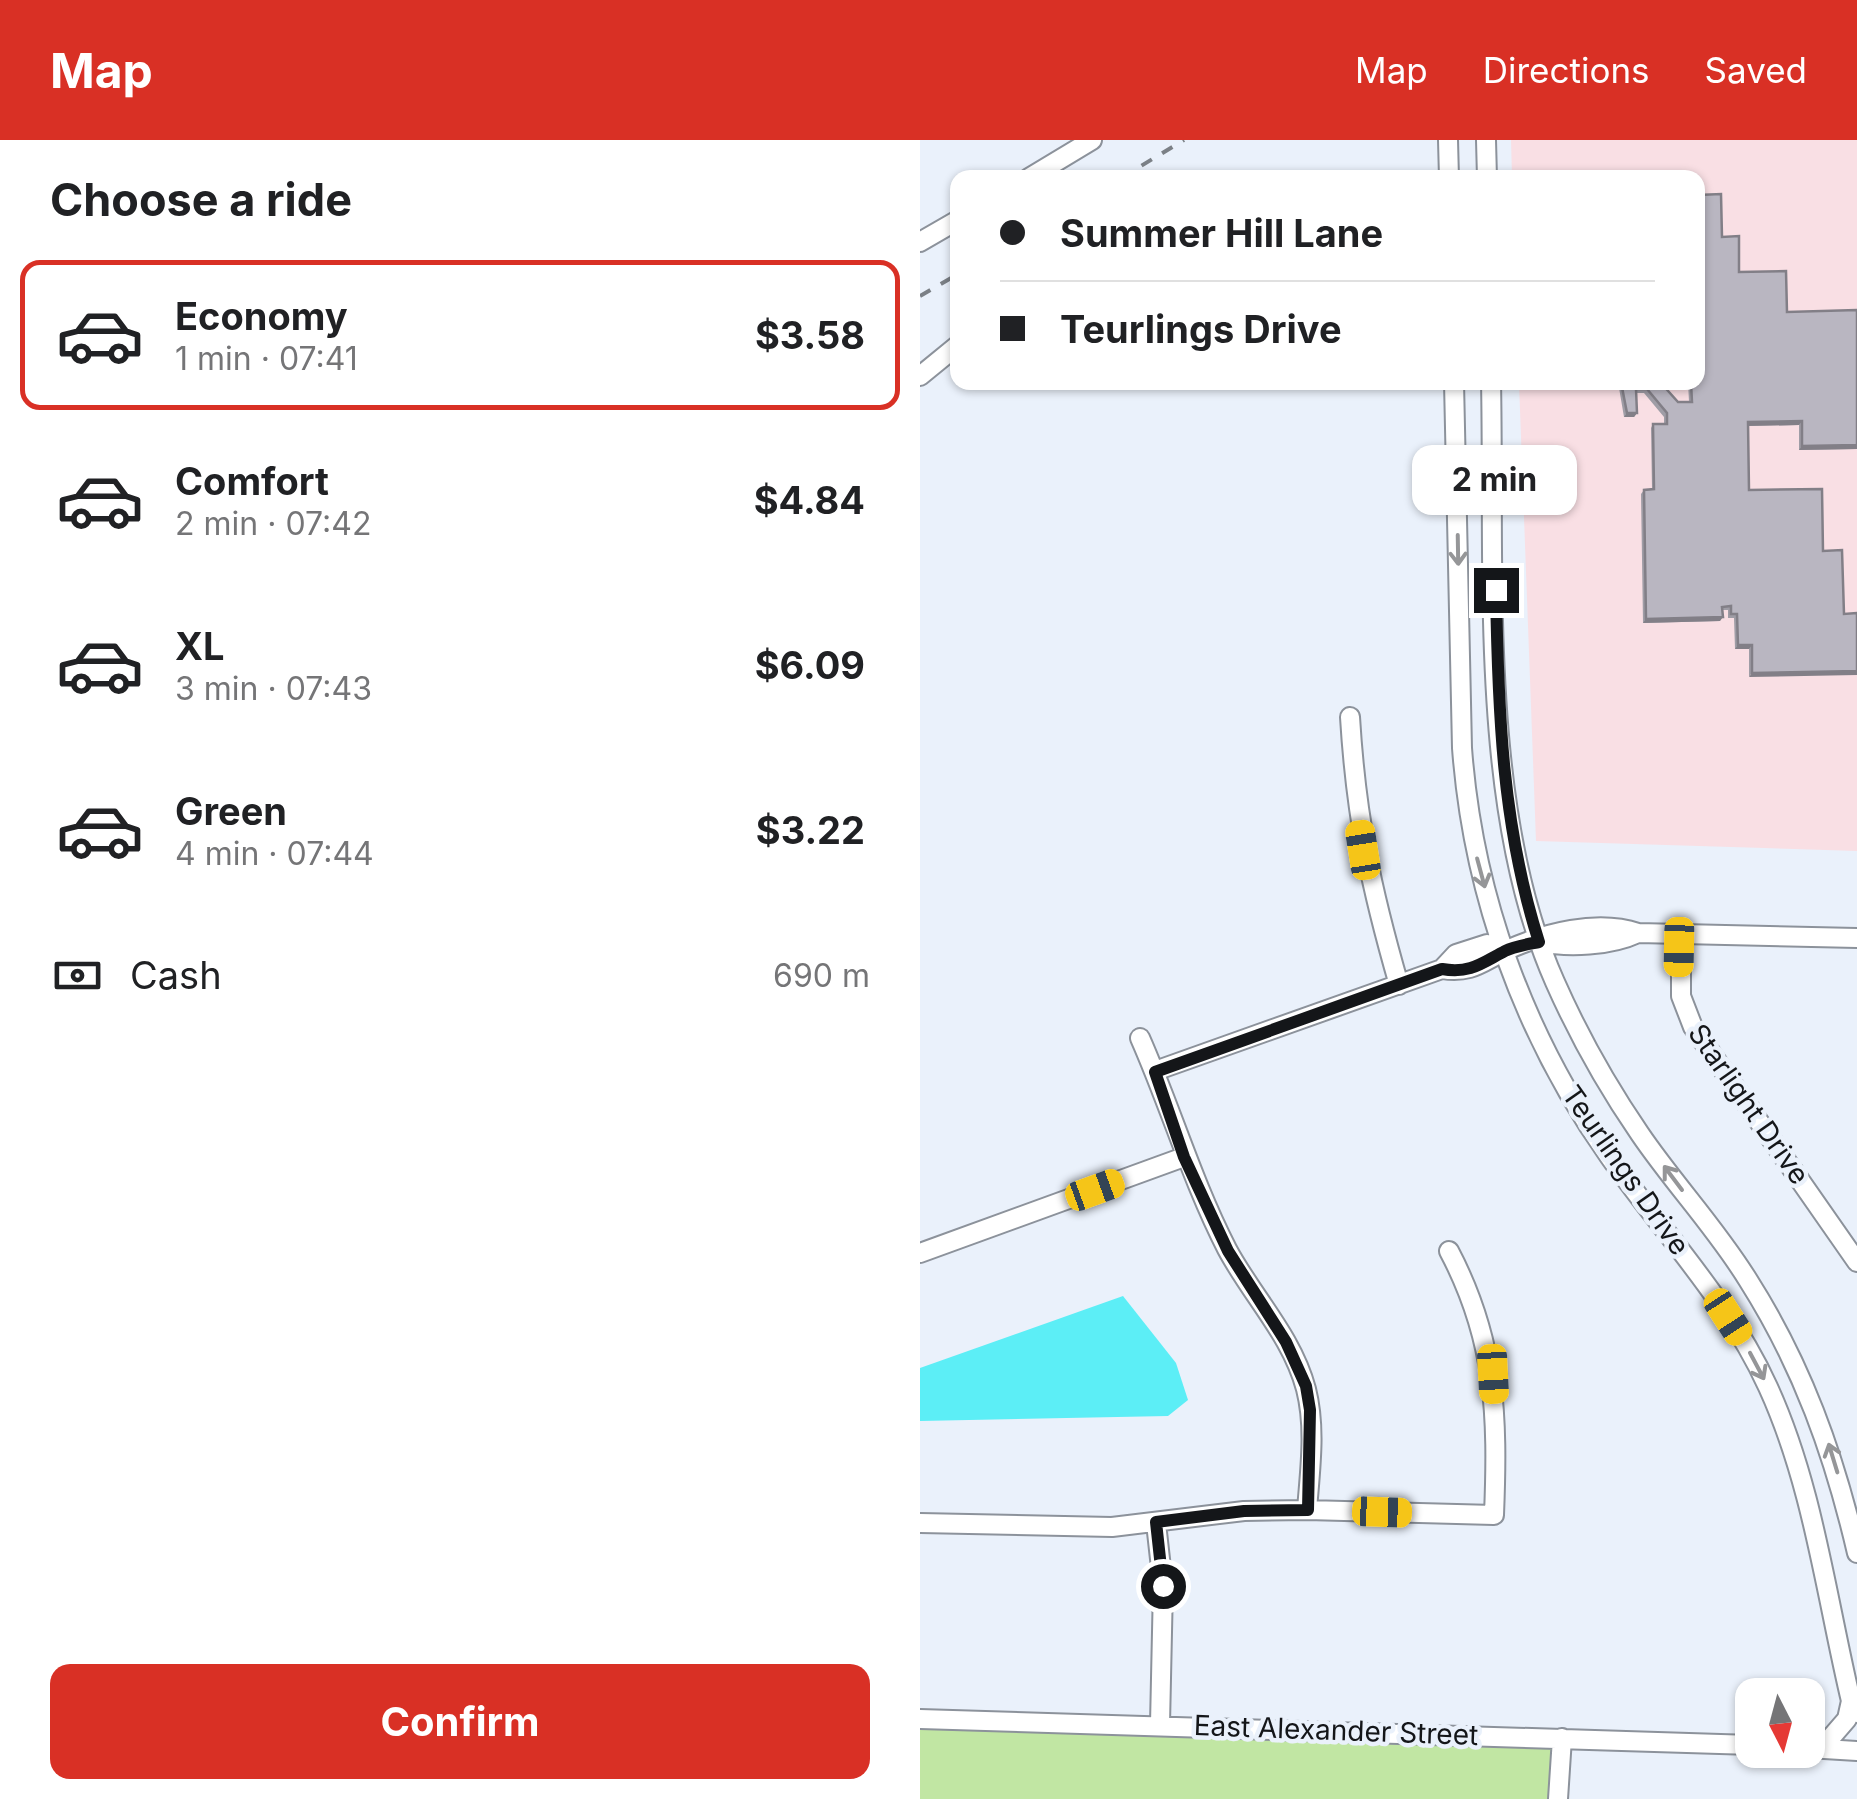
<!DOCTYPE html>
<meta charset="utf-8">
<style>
body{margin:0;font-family:Inter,sans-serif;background:#f6f6f6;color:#202124;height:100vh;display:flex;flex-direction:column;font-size:38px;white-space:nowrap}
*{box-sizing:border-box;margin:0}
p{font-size:32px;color:#757577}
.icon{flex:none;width:55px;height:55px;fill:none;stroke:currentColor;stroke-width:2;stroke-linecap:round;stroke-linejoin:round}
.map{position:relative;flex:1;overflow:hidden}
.details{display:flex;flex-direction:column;background:#fff;width:920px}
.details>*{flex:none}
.hud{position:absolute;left:30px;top:30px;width:755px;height:220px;border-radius:20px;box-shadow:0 2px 8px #0004;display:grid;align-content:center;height:220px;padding:0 50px;background:#fff}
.needle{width:65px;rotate:174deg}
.buttons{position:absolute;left:815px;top:1538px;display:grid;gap:20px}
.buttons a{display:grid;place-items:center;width:90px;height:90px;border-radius:20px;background:#fff;box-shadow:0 2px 8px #0004;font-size:50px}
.end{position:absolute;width:45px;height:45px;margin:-22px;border:12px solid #141619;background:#fff;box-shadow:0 0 0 5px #fff}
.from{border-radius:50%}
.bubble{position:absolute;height:70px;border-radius:20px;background:#fff;box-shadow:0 2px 8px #0004;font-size:32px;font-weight:700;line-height:70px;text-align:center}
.car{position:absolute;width:30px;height:60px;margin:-30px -15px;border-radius:12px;box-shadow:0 0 8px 2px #0007;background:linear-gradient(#f5c518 24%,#345 0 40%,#f5c518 0 76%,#345 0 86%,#f5c518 0)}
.hud b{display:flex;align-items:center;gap:35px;height:95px;font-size:38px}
.hud b+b{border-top:2px solid #e0e0e0}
.hud i{width:25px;height:25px;background:#202124}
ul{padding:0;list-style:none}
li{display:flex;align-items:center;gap:30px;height:150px;margin:0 20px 15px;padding:0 30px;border:5px solid transparent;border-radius:20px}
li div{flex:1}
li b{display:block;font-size:38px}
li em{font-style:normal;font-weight:700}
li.selected{border-color:#d93025}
li>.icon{width:90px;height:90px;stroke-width:1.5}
h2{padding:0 50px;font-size:45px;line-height:120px}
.pay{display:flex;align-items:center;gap:25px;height:110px;padding:0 50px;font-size:38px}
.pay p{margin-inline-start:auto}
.primary-button{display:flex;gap:20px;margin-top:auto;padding:20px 50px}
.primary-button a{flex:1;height:115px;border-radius:20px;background:#d93025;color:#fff;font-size:40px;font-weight:700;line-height:115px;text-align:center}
header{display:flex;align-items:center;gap:60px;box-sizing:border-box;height:140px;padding:0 50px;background:#d93025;color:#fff}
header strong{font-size:48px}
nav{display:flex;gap:55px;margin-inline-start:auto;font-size:35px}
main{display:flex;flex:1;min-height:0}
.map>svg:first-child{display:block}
.education{fill:#f9dfe4}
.park{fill:#c1e6a3}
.water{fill:#5ceef6}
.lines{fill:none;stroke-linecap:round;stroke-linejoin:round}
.minor-casing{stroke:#8c929b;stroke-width:22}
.minor{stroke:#fff;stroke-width:18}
.rail{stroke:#7b8086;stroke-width:4;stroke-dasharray:12 12;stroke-linecap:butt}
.wall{fill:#9f9da6}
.shaded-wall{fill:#827f87}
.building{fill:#b9b6c1;stroke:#827f87;stroke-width:2.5}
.oneway{stroke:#959698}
.route{stroke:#141619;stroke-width:12}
.labels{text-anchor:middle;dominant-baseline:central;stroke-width:9;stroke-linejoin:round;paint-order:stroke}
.street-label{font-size:28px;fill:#141619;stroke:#eaf1fb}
</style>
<header>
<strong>Map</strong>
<nav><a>Map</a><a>Directions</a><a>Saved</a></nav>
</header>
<main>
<section class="details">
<h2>Choose a ride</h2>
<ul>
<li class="selected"><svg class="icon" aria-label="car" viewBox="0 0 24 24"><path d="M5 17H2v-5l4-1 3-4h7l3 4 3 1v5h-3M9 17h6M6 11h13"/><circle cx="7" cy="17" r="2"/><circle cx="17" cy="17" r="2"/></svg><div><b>Economy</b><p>1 min · 07:41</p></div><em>$3.58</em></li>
<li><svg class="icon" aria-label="car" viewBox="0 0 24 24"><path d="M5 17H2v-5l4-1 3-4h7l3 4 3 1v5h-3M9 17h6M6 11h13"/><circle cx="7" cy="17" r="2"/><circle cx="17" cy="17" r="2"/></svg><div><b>Comfort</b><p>2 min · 07:42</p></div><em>$4.84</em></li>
<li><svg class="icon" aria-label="car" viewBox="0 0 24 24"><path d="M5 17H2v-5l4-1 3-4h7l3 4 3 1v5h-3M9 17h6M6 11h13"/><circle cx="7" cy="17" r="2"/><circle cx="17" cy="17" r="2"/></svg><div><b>XL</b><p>3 min · 07:43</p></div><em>$6.09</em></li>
<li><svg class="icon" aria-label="car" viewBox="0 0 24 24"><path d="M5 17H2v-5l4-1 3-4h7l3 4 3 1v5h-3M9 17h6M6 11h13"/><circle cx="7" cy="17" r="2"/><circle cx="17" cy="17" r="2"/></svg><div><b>Green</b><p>4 min · 07:44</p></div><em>$3.22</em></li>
</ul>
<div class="pay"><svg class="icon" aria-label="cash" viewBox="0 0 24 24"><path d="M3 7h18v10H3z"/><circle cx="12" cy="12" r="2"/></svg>Cash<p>690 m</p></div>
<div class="primary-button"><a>Confirm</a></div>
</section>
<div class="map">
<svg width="937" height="1659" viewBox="0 0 937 1659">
<rect width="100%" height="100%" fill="#eaf1fb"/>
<path class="education" d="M591 0H937V711L616 701 599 243 778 242V38L592 37Z"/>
<path class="park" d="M0 1580 642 1598 639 1659H0Z"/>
<path class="water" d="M203 1156 256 1223 268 1260 248 1276 0 1281V1228Z"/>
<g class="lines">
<defs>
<path id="minor" d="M528 0 529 38
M566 0 567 38
M109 38 172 0
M0 102 38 80
M0 236 38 205
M534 242 542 608C553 755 604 895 689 1016 743 1093 809 1161 848 1247 893 1345 906 1456 931 1561L937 1573
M571 242C575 430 558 669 635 842 658 894 687 946 720 994 754 1044 796 1088 828 1140 882 1225 914 1314 937 1413
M430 577C436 677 451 748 479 845
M761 793V856L773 887 937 1122
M619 802C649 808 690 806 718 793
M522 829C552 834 563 821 587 810 625 793 677 779 718 793L937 798
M220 898C251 968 272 1041 307 1109 332 1156 372 1196 386 1249 396 1288 390 1330 387 1370
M235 931 522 829 536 814 567 804 585 811
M0 1113 264 1017
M0 1383 192 1387 324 1371 387 1370 574 1375C578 1276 576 1200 529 1111
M236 1383 243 1446 240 1584
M0 1579 832 1605
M888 1608 937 1611
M901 1609 927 1579 931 1561
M638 1659 642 1598"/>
</defs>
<use href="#minor" class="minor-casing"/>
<use href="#minor" class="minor"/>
<path class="rail" d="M201 38 264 0
M0 156 38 134"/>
</g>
<path class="wall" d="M778 55 819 132 867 172 937 309 879 310V285L828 286 829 350 903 411 922 410 829 537V509H815L814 478H808V470H803L800 481 723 483 721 354 724 350 732 349 731 288 733 284H744V277L724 253H716L717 273 714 277H704L698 242H740L758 262H769L768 242H778Z"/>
<path class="shaded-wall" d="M707 273H717L714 277H704Z
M882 281 879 285 825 286 828 282Z
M937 305V309L879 310 882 306Z
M803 477 800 481 723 483 726 479Z
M818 505H832L829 509H815Z
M937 531V535L829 537 832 533Z"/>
<path class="building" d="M801 54 802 97 819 96V132L866 131 867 172 937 170V305L882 306V281L828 282 829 350 902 349 903 411 922 410 924 474 937 473V531L832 533V505H818L817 474H811V466L802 467 803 477 726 479 724 350 734 349 733 284H747V273L727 249H716L717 273H707L701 242H740L758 262H772L771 242H778V220H781L778 55Z"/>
<defs><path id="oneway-shaft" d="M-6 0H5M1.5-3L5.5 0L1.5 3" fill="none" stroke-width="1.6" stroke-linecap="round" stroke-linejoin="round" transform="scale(2.5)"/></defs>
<g class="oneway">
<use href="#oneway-shaft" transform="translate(538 410) rotate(89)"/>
<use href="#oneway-shaft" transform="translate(561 733) rotate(75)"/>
<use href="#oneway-shaft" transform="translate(753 1038) rotate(-127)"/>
<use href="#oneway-shaft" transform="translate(837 1226) rotate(62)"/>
<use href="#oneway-shaft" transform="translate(913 1318) rotate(-107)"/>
</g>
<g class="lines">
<path class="route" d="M243 1446 236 1382 324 1371 388 1370 390 1270 386 1246 366 1202 308 1111 264 1017 235 932 522 829C550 834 562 823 585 811 595 806 609 804 619 802 582 687 578 570 576 450"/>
</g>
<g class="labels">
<g class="street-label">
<text transform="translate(829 964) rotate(55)">Starlight Drive</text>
<text transform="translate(706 1030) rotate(55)">Teurlings Drive</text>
<text transform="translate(416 1590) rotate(2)">East Alexander Street</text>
</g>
</g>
</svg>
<div class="buttons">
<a><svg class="needle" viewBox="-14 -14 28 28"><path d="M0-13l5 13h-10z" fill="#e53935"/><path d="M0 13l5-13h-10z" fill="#757577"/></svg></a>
</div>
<i class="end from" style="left:243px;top:1446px"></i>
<i class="end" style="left:576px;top:450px"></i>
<div class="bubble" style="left:492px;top:305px;width:165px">2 min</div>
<i class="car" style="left:443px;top:710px;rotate:351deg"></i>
<i class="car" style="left:759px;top:807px;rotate:181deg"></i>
<i class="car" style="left:175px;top:1050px;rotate:70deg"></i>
<i class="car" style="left:808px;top:1177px;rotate:147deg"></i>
<i class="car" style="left:573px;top:1234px;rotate:177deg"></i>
<i class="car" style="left:462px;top:1372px;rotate:92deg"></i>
<div class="hud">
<b><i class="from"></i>Summer Hill Lane</b>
<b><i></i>Teurlings Drive</b>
</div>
</div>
</main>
